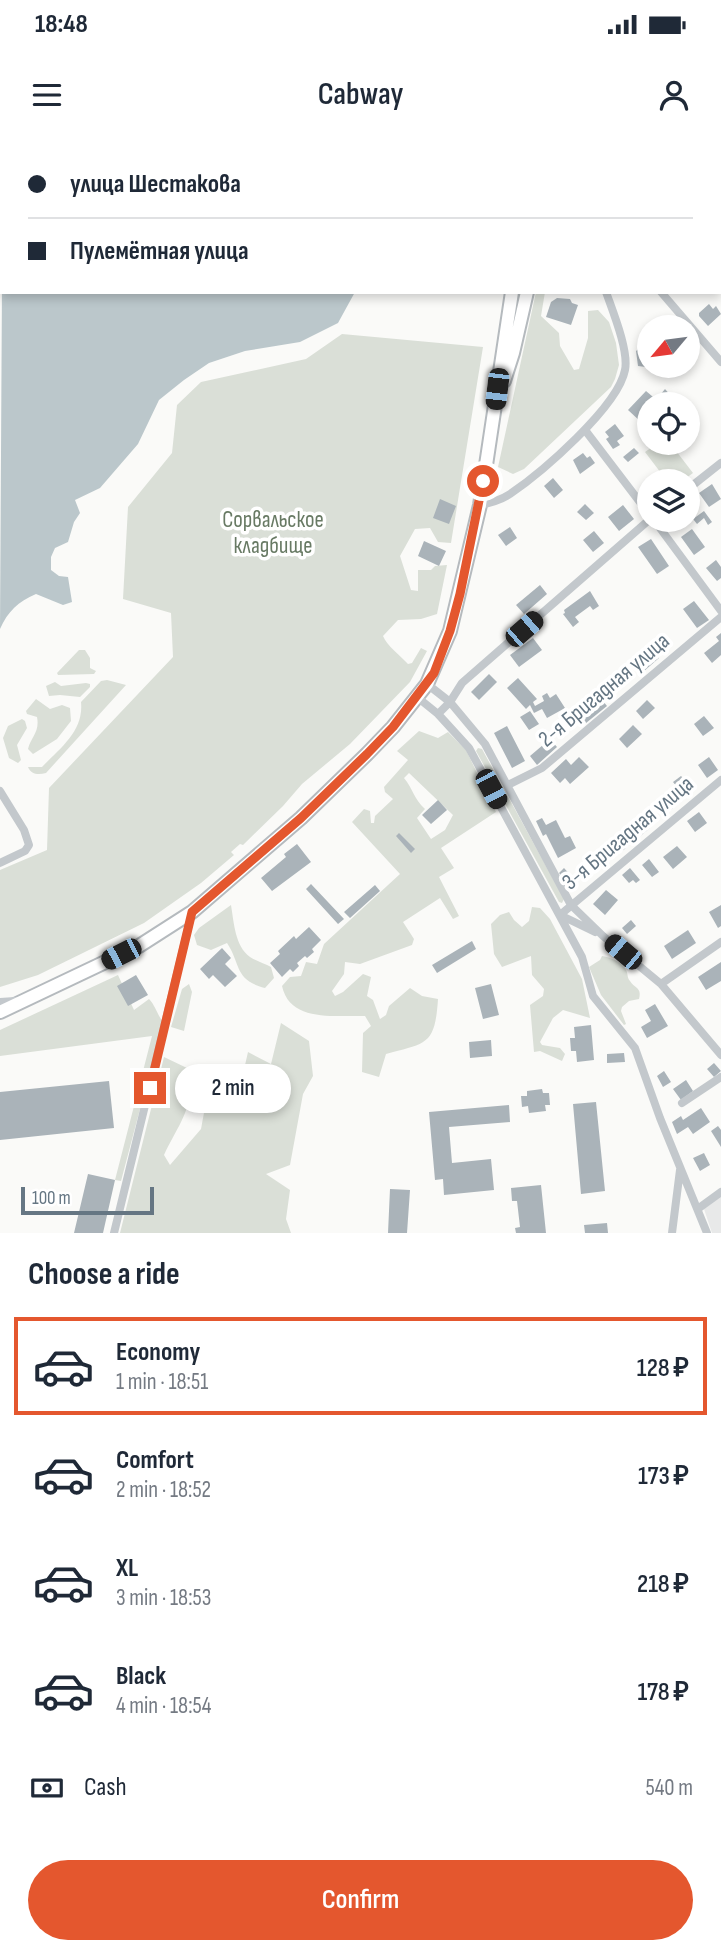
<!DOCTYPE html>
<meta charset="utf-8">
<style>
body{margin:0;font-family:"Sofia Sans Condensed",sans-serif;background:#f2f2f3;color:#1f2937;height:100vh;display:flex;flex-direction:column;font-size:26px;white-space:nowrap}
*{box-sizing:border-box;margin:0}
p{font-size:23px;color:#747a83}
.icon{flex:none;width:38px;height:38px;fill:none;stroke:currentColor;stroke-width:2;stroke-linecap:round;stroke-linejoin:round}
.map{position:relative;height:1093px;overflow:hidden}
.sheet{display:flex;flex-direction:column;background:#fff;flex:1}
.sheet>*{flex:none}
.top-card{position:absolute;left:0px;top:0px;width:721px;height:154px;box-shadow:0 4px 10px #0003;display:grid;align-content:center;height:154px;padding:0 28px;background:#fff}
.needle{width:46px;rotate:241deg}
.buttons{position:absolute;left:637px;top:175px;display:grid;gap:14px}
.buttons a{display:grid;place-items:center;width:63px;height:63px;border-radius:50%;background:#fff;box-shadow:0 4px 10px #0003;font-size:35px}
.scale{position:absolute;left:21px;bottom:18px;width:133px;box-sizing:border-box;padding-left:7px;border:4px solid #657683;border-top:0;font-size:19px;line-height:24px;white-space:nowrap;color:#657683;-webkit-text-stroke:5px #fff;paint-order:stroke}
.end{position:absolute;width:32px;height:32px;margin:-16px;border:9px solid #e4572e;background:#fff;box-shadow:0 0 0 4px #fff}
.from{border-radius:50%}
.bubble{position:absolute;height:49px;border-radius:24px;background:#fff;box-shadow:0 4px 10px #0003;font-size:23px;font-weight:600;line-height:49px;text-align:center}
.car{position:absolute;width:21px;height:42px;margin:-21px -10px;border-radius:9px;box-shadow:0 0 5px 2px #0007;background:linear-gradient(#222 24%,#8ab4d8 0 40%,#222 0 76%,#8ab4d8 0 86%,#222 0)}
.top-card b{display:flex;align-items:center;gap:24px;height:66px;font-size:26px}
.top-card b+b{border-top:2px solid #e0e1e3}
.top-card i{width:18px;height:18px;background:#1f2937}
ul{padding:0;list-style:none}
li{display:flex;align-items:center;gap:21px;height:98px;margin:0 14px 10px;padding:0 14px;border:4px solid transparent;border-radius:0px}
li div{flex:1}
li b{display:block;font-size:26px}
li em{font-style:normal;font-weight:600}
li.active{border-color:#e4572e}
li>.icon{width:63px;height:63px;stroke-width:1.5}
h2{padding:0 28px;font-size:32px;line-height:84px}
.pay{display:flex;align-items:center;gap:18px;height:77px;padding:0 28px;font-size:26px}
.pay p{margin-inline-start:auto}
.action{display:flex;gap:14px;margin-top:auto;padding:14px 28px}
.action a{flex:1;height:80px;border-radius:42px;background:#e4572e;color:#fff;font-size:28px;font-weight:600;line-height:80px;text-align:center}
.status{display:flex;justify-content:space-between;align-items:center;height:49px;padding:0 35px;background:#fff;direction:ltr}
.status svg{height:19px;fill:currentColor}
header{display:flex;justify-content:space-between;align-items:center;height:91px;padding:0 28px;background:#fff;font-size:32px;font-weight:600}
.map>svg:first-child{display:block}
.built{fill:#e8e9e9}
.green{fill:#dadfd7;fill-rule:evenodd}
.water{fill:#bbc7cb}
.building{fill:#aab3b9}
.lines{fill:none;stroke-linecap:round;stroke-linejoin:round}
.primary-casing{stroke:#b5babe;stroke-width:16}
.street{stroke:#c3c8cc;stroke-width:8}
.primary{stroke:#fff;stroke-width:12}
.route{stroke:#e4572e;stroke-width:9}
.labels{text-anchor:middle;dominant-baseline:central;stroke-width:7;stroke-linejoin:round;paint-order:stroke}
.park-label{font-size:23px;fill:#687a64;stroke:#fff}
.street-label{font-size:23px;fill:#657683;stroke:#fff}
</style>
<div class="status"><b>18:48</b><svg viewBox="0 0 49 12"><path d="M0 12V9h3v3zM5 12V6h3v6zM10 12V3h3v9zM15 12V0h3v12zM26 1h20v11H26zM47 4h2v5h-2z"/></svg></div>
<header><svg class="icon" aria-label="menu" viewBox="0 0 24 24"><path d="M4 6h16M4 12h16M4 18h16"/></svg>Cabway<svg class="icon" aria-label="person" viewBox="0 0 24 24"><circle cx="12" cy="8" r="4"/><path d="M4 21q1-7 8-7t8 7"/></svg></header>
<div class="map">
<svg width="721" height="1093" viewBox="0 0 721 1093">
<rect width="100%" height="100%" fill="#fafaf8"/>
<path class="built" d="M721 1056V1093H712L704 1069Z"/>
<path class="green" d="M536 152H545L541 176 559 193 560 206 574 230 579 229 588 198V171L598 170 609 182 616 203 619 225 615 239 611 247 524 329 513 334 498 327Z
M342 194 483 207 451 403 438 402 430 388 415 389 400 416 411 450 418 451V430H431L435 426 447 425 437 474 421 479 398 480 383 496C387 506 401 516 408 524L412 523 421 508 427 511 410 542 350 604 302 644 283 666 243 705 240 704 231 712 234 715 201 743 144 783 38 835 0 847V730L47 710 49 648 173 517 171 473 123 459 128 367 172 313 177 265 201 242 306 219Z
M658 303H670L693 333 682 341H667L645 312Z
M79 510H85L90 518V528L96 531 94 534 58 535 57 533Z
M107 540 126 545 46 633C39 635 31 635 28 627H42C60 608 84 591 81 562L101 541Z
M55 542 61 546 86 543 90 544V547L80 557 60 555 49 556 46 546Z
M36 559 50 569 62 565 70 568 71 581 57 599 33 614 28 609C31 597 40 592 37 577L27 574 26 571Z
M22 579 25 581 27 588 17 605 21 620 18 623 9 618 3 598 8 586Z
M419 591 438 598 448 592 466 610 496 672 441 708 454 728 439 737 459 776 453 779 440 758 403 782 414 799 412 805 360 824 345 822 344 834 332 851 335 856 343 852 363 834 371 837 367 856 373 860 380 879 386 875 389 866 410 848 422 856 438 859C435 905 427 903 386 914L379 937 362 932 363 893 371 886 365 876C336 875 290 883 282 846L290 837 301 836 306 822 317 824 324 804 400 734 352 682 364 669 370 671 371 683H374L375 676 393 659 385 652 384 647 408 620 397 611ZM409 633 453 675 445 690 431 699 417 678 425 669C414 659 413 649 404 638Z
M478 608 482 609 564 759 562 763 559 762 476 611Z
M231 765C234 783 235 806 250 817 256 821 265 824 271 827L274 838 265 848C234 840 241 824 227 803L211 810 197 805 194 795 199 788Z
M532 767 540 768 550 779 582 839 590 878 563 870 553 878 540 902 542 905 560 908 565 914 562 921 540 911 534 912 530 865 543 856 544 849 532 835 531 816 502 827 494 814 491 784 500 775 509 772 514 780 522 787 529 781Z
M602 816C612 818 621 821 626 830 628 833 627 838 630 841 635 849 642 847 639 859L629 861 622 867 621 871 626 884 624 885 601 855 589 827 600 820Z
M118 835 134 870 149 859C155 865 157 874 163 882L121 1041 115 1040 152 896 0 916V890Z
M189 844 192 852 184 891 171 887 182 849Z
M281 883 309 901 313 936 303 954 290 1025 266 1034 290 1050 286 1079 291 1093H120L164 917 187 928C197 965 179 983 164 1015L170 1025 201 989 208 951 230 954 240 947 248 912 271 924Z"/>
<path class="water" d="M69 0H442L68 2Z
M2 142V152H355L338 183 300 202 245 211 209 223 184 240 159 260 138 304 100 348 75 360 80 373 74 382 68 402 55 408 51 417V430L59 436 68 437 72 462 63 465 36 454C18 462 8 471 0 489Z"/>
<path class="building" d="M557 158 570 159 572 163 578 165 571 185 546 177 551 162Z
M709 164 713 169 716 166 721 174 708 186 699 176V173Z
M674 178 682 187H664Z
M649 200V226H666L662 229 638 226 636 211Z
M665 249 672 257 667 262 660 255Z
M646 251 659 262 649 264V273L641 282 628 270Z
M615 284 624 296 617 301 620 305 613 309 606 299 609 297 605 292Z
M634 308 639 313 628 322 623 317Z
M583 313 587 318 590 316 595 323 580 334 573 320Z
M553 338 563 350 554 358 544 346Z
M712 344 721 359 709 367 699 353Z
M440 359 456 366 449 384 433 378Z
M585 364 594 373 586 380 577 372Z
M623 365 634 379 619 391 608 377Z
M704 371 712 382 708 385 704 378 697 384 693 379Z
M510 387 517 398 506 406 498 395Z
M692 389 705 407 694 415 681 397Z
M594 391 604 403 593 412 583 400Z
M651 399 669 426 657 434 638 407Z
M424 401 446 411 439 426 418 416Z
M716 420 721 427V438L717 441 706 428Z
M540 445 547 454 524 474 516 465Z
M590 451 599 466 593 470 590 466 575 477 579 482 573 487 563 474 565 473 564 470Z
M694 461 709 480 697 488 683 469Z
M721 493V515L712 523 704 513 719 501 716 497Z
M533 498 542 510 519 527 510 515Z
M648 505 659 518 643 532 632 519Z
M489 534 497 542 479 560 471 552Z
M518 538 537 559 533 562 535 566 544 561 542 556 547 553 550 558 556 554 565 568 547 578 542 569 534 573 530 565 526 569 507 548Z
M599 556 607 566 586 583 578 573Z
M647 560 655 568 643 579 636 571Z
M530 571 539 584 529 590 520 577Z
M704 576 714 588 703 596 694 584Z
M633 585 642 594 627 608 619 599Z
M507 586 525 621 512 628 494 593Z
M550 599 557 607 537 625 530 616Z
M579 617 589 627 570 644 565 638 560 643 551 633 566 619 571 625Z
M709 617 718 630 707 638 698 625Z
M681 636 684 639 687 637 696 648 685 657 673 642Z
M667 651 678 664 667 673 656 661Z
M438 660 447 670 431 684 422 675Z
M699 672 707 683 695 692 687 681Z
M640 676 650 688 621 712 611 700Z
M542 678 546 685 556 680 565 698 570 696 576 708 558 718 546 694 543 696 536 681Z
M399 693 415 709 411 713 396 696Z
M297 704 311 722 272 751 261 738 286 717 284 714Z
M677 706 687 717 673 729 663 717Z
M649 719 659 732 652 737 642 725Z
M564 728 573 738 568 743 559 733Z
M630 728 640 740 636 743 633 740 629 743 622 735Z
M311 744 344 779 338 784 306 749Z
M375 745 380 751 350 778 344 772Z
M606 750 618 760 605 775 593 764Z
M721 765V786L718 788 709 772Z
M631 780 636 786 627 794 622 788Z
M309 787 321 800 312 809 314 812 307 818 305 816 297 823 299 826 293 832 290 829 282 837 270 823 280 814 278 811 294 796 296 799Z
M688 790 696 803 672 819 664 806Z
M472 801 476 809 437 833 432 825Z
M222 808 231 818 225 824 237 836 225 847 213 835 209 839 200 829Z
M721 822V841L706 850 698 837Z
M136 835 148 855 128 866 117 846Z
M491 844 499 875 483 879 475 848Z
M655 864 668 886 647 898 641 887 651 881 645 870Z
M591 885 594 920 577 922 576 911H571L570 898H575L574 887Z
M491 900 492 916 470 918 469 902Z
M624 913 625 922 607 923V914Z
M714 923 721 931 714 937 707 929Z
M664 931 671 942 663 947 657 936Z
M686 940 693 951 681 960 673 949Z
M109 941 114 988 0 1000V952Z
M542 949 543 953H549L550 965H545L546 971 529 973 528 966 522 967 521 956H527V951Z
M596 962 605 1051 581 1054 573 964Z
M509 965 510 982 449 987 452 1023 491 1019 494 1050 444 1055 443 1039 435 1040 429 972Z
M701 968 710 982 693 994 688 987 677 994 672 982 681 976 683 980Z
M718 986 721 990V1007L711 991Z
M704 1013 710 1025 700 1031 693 1018Z
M88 1034 115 1040 103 1093H74Z
M541 1045 546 1093H516L515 1088 520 1087 517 1061H512L511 1048Z
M390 1049 410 1050 407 1093H388Z
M607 1083 608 1093H585L584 1085Z"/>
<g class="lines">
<defs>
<path id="primary" d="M548 2 549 0
M504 241 513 213 527 152
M0 872 139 806 192 772 301 678 367 614 393 587 427 544 450 491 480 365 512 152"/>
</defs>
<use href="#primary" class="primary-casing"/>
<path class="street" d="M559 0 560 2
M661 152 721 222
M585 290 649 374
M688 349 721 323
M480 365C490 363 501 360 510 354 541 333 618 267 625 230 629 211 613 172 606 152
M654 380 721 471
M427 544 450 562 485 604 571 765 603 796 661 844 721 915
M417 557 438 574 469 608 582 817 593 856 635 908 660 978 707 1093
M438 574 450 562 462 543 649 380
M508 645 542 628 721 477
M0 651 24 690 29 705 25 711 0 723
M560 775 721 640
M560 775 595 792
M661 844 721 802
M0 862 15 861
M682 963 721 937
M699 1068 721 1052
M114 1093 192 772
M672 1093 680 1030"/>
<use href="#primary" class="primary"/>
</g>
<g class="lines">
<path class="route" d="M150 948 192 772 301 678 367 614 393 587 434 533 450 491 460 454 483 341"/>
</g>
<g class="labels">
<g class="park-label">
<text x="273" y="380">Сорвальское<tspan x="273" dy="26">кладбище</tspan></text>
</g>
<g class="street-label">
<text transform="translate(604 550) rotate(-40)">2-я Бригадная улица</text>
<text transform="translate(628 693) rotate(-40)">3-я Бригадная улица</text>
</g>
</g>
</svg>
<div class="buttons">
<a><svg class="needle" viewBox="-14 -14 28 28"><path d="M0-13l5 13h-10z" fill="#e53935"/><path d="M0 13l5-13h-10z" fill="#747a83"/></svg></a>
<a><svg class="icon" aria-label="locate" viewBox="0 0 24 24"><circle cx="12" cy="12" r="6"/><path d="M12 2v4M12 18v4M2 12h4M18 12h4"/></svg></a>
<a><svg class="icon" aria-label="layers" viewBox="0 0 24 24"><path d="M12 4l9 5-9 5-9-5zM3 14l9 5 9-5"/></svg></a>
</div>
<div class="scale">100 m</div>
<i class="end from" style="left:483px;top:341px"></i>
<i class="end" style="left:150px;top:948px"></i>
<div class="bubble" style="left:175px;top:924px;width:116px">2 min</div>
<i class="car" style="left:497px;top:249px;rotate:187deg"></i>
<i class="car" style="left:524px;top:489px;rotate:49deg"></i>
<i class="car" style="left:491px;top:649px;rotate:152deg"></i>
<i class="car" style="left:623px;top:812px;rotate:310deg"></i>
<i class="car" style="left:121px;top:814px;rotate:243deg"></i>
<div class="top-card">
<b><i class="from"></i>улица Шестакова</b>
<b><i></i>Пулемётная улица</b>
</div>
</div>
<section class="sheet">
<h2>Choose a ride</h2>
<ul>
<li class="active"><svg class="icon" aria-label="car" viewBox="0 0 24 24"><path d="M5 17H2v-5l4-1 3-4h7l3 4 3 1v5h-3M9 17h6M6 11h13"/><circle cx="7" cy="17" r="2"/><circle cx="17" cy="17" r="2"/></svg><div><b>Economy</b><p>1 min · 18:51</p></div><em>128 ₽</em></li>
<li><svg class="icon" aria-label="car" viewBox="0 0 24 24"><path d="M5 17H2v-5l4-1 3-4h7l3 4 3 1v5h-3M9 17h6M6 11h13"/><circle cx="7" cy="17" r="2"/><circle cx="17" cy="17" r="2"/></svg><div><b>Comfort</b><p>2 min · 18:52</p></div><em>173 ₽</em></li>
<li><svg class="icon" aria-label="car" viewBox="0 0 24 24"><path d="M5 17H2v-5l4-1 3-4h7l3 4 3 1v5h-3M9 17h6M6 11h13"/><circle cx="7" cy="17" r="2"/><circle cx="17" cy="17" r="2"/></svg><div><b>XL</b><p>3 min · 18:53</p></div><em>218 ₽</em></li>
<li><svg class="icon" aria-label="car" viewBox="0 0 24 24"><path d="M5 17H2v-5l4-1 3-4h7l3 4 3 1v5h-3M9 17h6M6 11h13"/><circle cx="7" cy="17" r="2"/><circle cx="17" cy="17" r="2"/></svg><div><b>Black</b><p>4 min · 18:54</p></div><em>178 ₽</em></li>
</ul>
<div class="pay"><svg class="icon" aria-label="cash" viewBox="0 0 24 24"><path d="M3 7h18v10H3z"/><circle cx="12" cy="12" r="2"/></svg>Cash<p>540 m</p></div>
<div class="action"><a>Confirm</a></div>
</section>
